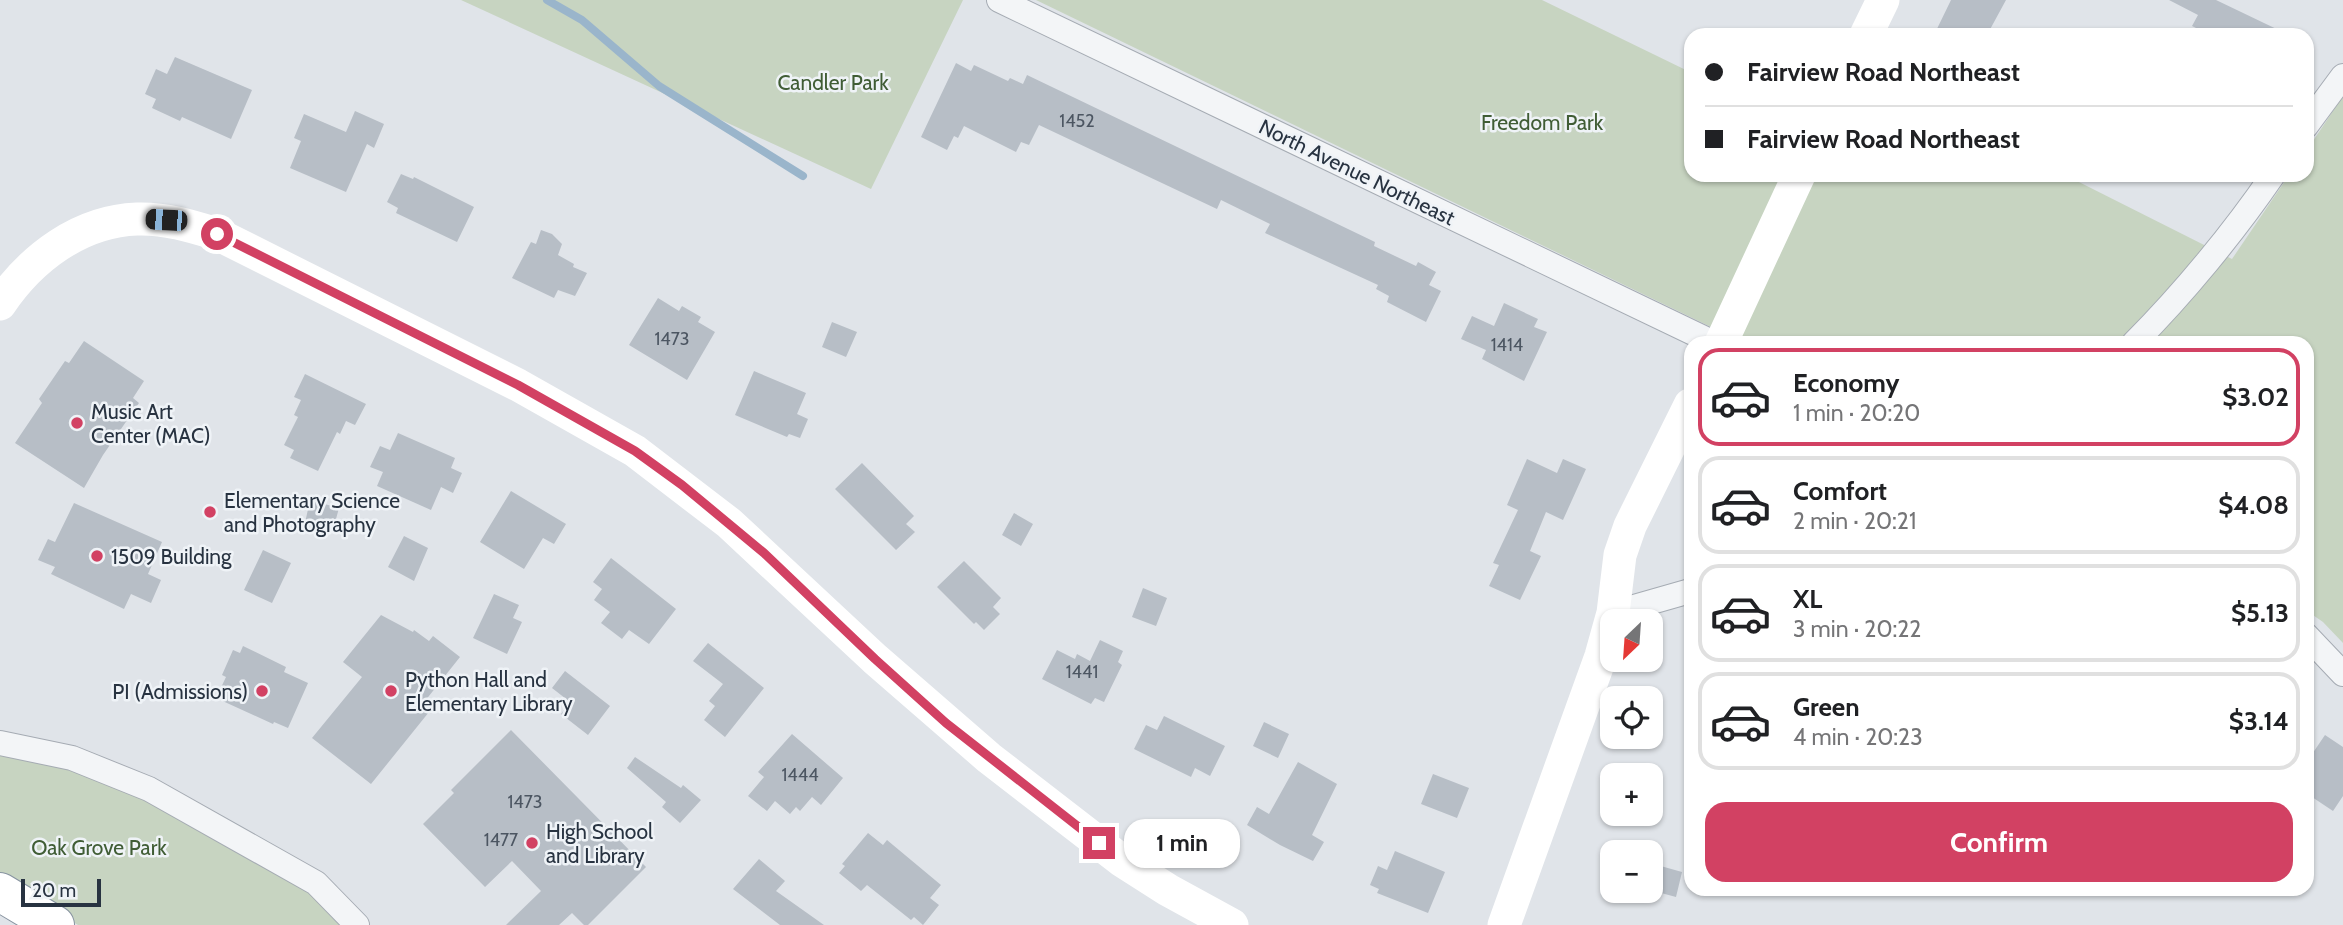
<!DOCTYPE html>
<meta charset="utf-8">
<style>
body{margin:0;font-family:Cabin,sans-serif;background:#f6f6f6;color:#202124;height:100vh;display:flex;flex-direction:column;font-size:26px;white-space:nowrap}
*{box-sizing:border-box;margin:0}
p{font-size:23px;color:#757577}
.icon{flex:none;width:38px;height:38px;fill:none;stroke:currentColor;stroke-width:2;stroke-linecap:round;stroke-linejoin:round}
.map{position:relative;flex:1;overflow:hidden}
.details{position:absolute;left:1684px;top:336px;width:630px;height:560px;display:flex;flex-direction:column;background:#fff;border-radius:21px;box-shadow:0 2px 5px #0004}
.details>*{flex:none}
.banner{position:absolute;left:1684px;top:28px;width:630px;height:154px;border-radius:21px;box-shadow:0 2px 5px #0004;display:grid;align-content:center;height:154px;padding:0 21px;background:#fff}
.needle{width:46px;rotate:205deg}
.buttons{position:absolute;left:1600px;top:609px;display:grid;gap:14px}
.buttons a{display:grid;place-items:center;width:63px;height:63px;border-radius:14px;background:#fff;box-shadow:0 2px 5px #0004;font-size:35px}
.scale{position:absolute;left:21px;bottom:18px;width:80px;box-sizing:border-box;padding-left:7px;border:4px solid #283341;border-top:0;font-size:19px;line-height:24px;white-space:nowrap;color:#283341;-webkit-text-stroke:5px #eff3f7;paint-order:stroke}
.end{position:absolute;width:32px;height:32px;margin:-16px;border:9px solid #d24163;background:#fff;box-shadow:0 0 0 4px #fff}
.from{border-radius:50%}
.bubble{position:absolute;height:49px;border-radius:21px;background:#fff;box-shadow:0 2px 5px #0004;font-size:23px;font-weight:800;line-height:49px;text-align:center}
.car{position:absolute;width:21px;height:42px;margin:-21px -10px;border-radius:9px;box-shadow:0 0 5px 2px #0007;background:linear-gradient(#222 24%,#8ab4d8 0 40%,#222 0 76%,#8ab4d8 0 86%,#222 0)}
.banner b{display:flex;align-items:center;gap:24px;height:66px;font-size:26px}
.banner b+b{border-top:2px solid #e0e0e0}
.banner i{width:18px;height:18px;background:#202124}
ul{padding:12px 0 0;list-style:none}
li{display:flex;align-items:center;gap:21px;height:98px;margin:0 14px 10px;padding:0 7px;border:4px solid #e0e0e0;border-radius:21px}
li div{flex:1}
li b{display:block;font-size:26px}
li em{font-style:normal;font-weight:800}
li.on{border-color:#d24163}
li>.icon{width:63px;height:63px;stroke-width:1.5}
.button{display:flex;gap:14px;margin-top:auto;padding:14px 21px}
.button a{flex:1;height:80px;border-radius:21px;background:#d24163;color:#fff;font-size:28px;font-weight:800;line-height:80px;text-align:center}
.map>svg:first-child{display:block}
.green{fill:#c7d4c1}
.lines{fill:none;stroke-linecap:round;stroke-linejoin:round}
.stream{stroke:#9ab5cb;stroke-width:8}
.building{fill:#b7bec6}
.street-casing{stroke:#a5abb3;stroke-width:26}
.highway-casing{stroke:#8793a0;stroke-width:40}
.street{stroke:#f3f5f7;stroke-width:24}
.secondary{stroke:#fff;stroke-width:33}
.highway{stroke:#fff;stroke-width:38}
.route{stroke:#d24163;stroke-width:9}
.poi-dot{fill:#d24163;stroke:#eff3f7;stroke-width:2.5}
.labels{text-anchor:middle;dominant-baseline:central;stroke-width:5;stroke-linejoin:round;paint-order:stroke}
.number-label{font-size:18px;fill:#4c5662}
.park-label{font-size:21px;fill:#405d35;stroke:#eff3f7}
.street-label{font-size:21px;fill:#283341;stroke:#eff3f7}
.poi-label{font-size:21px;fill:#283341;stroke:#eff3f7;text-anchor:start}
</style>
<div class="map">
<svg width="2343" height="925" viewBox="0 0 2343 925">
<rect width="100%" height="100%" fill="#e0e4e9"/>
<path class="green" d="M461 0H963L871 189Z
M1036 0H1542L1690 72V175H2065L2232 259 2289 175H2306L2307 150 2343 96V643L2323 622 2307 611 2306 343H1744Z
M0 743 176 798 354 925H78L0 877Z"/>
<g class="lines">
<path class="stream" d="M547 0 582 20 659 86 803 176"/>
</g>
<path class="building" d="M1951 0H2006L1987 35H1934Z
M2169 0H2216L2289 35H2193L2196 28 2192 26 2198 15Z
M175 57 252 90 231 139 182 117 180 121 152 108 156 99 145 94 156 69 167 74Z
M956 63 971 71 974 65 1008 81 1010 78 1023 84 1027 75 1375 242 1374 246 1416 266 1418 262 1436 272 1429 285 1441 291 1426 322 1387 302 1389 296 1376 289 1378 285 1265 233 1270 224 1221 200 1217 209 1039 125 1029 145 1021 142 1016 152 964 126 958 138 954 136 947 150 921 137Z
M355 111 384 124 374 148 367 144 346 192 290 168 301 141 294 138 304 114 346 132Z
M401 174 413 179 414 177 474 207 457 242 396 213 398 208 387 202Z
M541 230 552 234 562 244 558 255 574 264 573 267 587 273 575 296 558 290 554 298 512 278 531 242 536 244Z
M658 298 679 311 682 306 701 317 698 322 715 332 687 380 629 345Z
M1504 303 1538 319 1534 327 1547 332 1524 381 1482 359 1486 350 1461 339 1472 316 1494 326Z
M832 322 857 332 846 357 822 347Z
M84 341 144 381 133 398 139 403 103 455 84 488 15 443 42 403 39 399 65 361 69 363Z
M754 371 806 393 797 414 808 419 800 438 789 434 787 437 735 415Z
M305 374 366 404 355 425 346 421 340 434 337 432 318 471 290 458 294 450 284 445 298 417 294 415 301 400 294 397Z
M398 433 455 458 451 468 462 473 453 493 441 487 431 510 377 486 383 472 370 467 380 446 390 450Z
M1527 459 1557 473 1563 459 1586 469 1563 520 1546 512 1530 551 1541 556 1520 600 1489 586 1499 565 1493 563 1518 510 1507 505Z
M862 463 914 516 906 524 915 532 896 550 835 489Z
M511 491 566 524 554 544 543 538 524 569 480 542Z
M310 500 339 508 333 530 305 523Z
M74 503 162 542 148 574 161 580 151 603 131 594 124 609 51 574 55 567 38 560 48 539 55 542Z
M1014 513 1033 524 1021 546 1002 535Z
M404 536 428 548 414 581 388 567Z
M263 550 291 563 272 603 244 590Z
M611 558 676 609 649 644 629 630 622 639 601 623 610 612 594 600 602 589 593 582Z
M964 561 1001 598 993 607 1000 614 984 630 976 622 974 624 937 587Z
M1143 588 1167 598 1156 626 1132 617Z
M494 594 519 605 513 618 522 622 507 654 473 638Z
M381 615 413 632 414 630 429 641 433 636 460 657 421 706 429 712 371 784 312 738 362 677 343 662Z
M1100 640 1123 651 1118 662 1122 665 1104 702 1095 698 1091 704 1042 679 1057 650 1075 659 1077 654 1090 661Z
M708 643 764 688 725 737 704 720 715 706 709 701 723 684 693 661Z
M243 646 286 667 284 672 308 683 288 728 274 722 273 724 216 698 226 677 222 675 233 650 240 653Z
M565 671 610 706 588 735 561 714 570 702 552 688Z
M1164 716 1225 746 1210 776 1195 768 1191 777 1134 749 1146 725 1157 730Z
M1264 722 1289 734 1278 758 1253 746Z
M511 730 646 867 588 925H584L572 913 559 925H506L541 891 512 861 485 887 423 824 454 793 451 790Z
M792 734 843 778 821 805 812 797 800 811 796 807 790 814 775 801 767 811 748 796 764 777 758 772Z
M2325 735 2343 747V796L2333 811 2306 793V763Z
M635 757 681 788 683 785 701 800 680 823 662 807 666 802 627 768Z
M1298 762 1337 784 1312 835 1324 842 1313 861 1280 845 1247 825 1257 807 1269 814Z
M1433 774 1469 788 1457 818 1421 804Z
M868 833 883 845 887 840 941 885 930 898 939 905 923 925 914 917 911 920 867 885 861 891 839 873 845 866 842 864Z
M1395 851 1445 872 1428 913 1377 893 1379 889 1370 885 1378 866 1387 870Z
M759 859 785 881 776 891 824 925H780L733 889Z
M1650 863 1682 872 1676 897 1650 890Z"/>
<g class="lines">
<defs>
<path id="street" d="M999 0 1714 343
M2306 126 2343 76
M2134 343C2183 294 2234 232 2273 175
M1613 613 1690 591
M2306 635 2343 674
M0 743 72 758 149 789 316 883 357 925"/>
<path id="highway" d="M0 892 55 925"/>
</defs>
<use href="#street" class="street-casing"/>
<use href="#highway" class="highway-casing"/>
<use href="#street" class="street"/>
<path class="secondary" d="M1866 35 1883 0
M0 304C31 258 80 221 137 219 165 218 191 226 217 234L518 385 635 451 729 523 875 659 989 758 1121 860 1168 890 1232 925
M1721 343 1799 175
M1504 925 1601 656 1613 613 1620 555 1630 526 1690 405"/>
<use href="#highway" class="highway"/>
</g>
<g class="lines">
<path class="route" d="M217 234 518 385 635 451 682 485 764 553 875 659 946 723 1099 843"/>
</g>
<g class="poi-dot">
<circle cx="77" cy="423" r="7"/>
<circle cx="210" cy="512" r="7"/>
<circle cx="97" cy="556" r="7"/>
<circle cx="262" cy="691" r="7"/>
<circle cx="391" cy="691" r="7"/>
<circle cx="532" cy="843" r="7"/>
</g>
<g class="labels">
<g class="number-label">
<text x="1077" y="121">1452</text>
<text x="672" y="339">1473</text>
<text x="1507" y="345">1414</text>
<text x="1082" y="672">1441</text>
<text x="800" y="775">1444</text>
<text x="525" y="802">1473</text>
<text x="501" y="840">1477</text>
</g>
<g class="park-label">
<text x="833" y="82">Candler Park</text>
<text x="1542" y="122">Freedom Park</text>
<text x="99" y="847">Oak Grove Park</text>
</g>
<g class="street-label">
<text transform="translate(1357 172) rotate(26)">North Avenue Northeast</text>
</g>
<g class="poi-label">
<text x="91" y="411">Music Art<tspan x="91" dy="24">Center (MAC)</tspan></text>
<text x="224" y="500">Elementary Science<tspan x="224" dy="24">and Photography</tspan></text>
<text x="111" y="556">1509 Building</text>
<text x="405" y="679">Python Hall and<tspan x="405" dy="24">Elementary Library</tspan></text>
<text x="248" y="691" text-anchor="end">PI (Admissions)</text>
<text x="546" y="831">High School<tspan x="546" dy="24">and Library</tspan></text>
</g>
</g>
</svg>
<div class="buttons">
<a><svg class="needle" viewBox="-14 -14 28 28"><path d="M0-13l5 13h-10z" fill="#e53935"/><path d="M0 13l5-13h-10z" fill="#757577"/></svg></a>
<a><svg class="icon" aria-label="locate" viewBox="0 0 24 24"><circle cx="12" cy="12" r="6"/><path d="M12 2v4M12 18v4M2 12h4M18 12h4"/></svg></a>
<a>+</a>
<a>−</a>
</div>
<div class="scale">20 m</div>
<i class="end from" style="left:217px;top:234px"></i>
<i class="end" style="left:1099px;top:843px"></i>
<div class="bubble" style="left:1124px;top:819px;width:116px">1 min</div>
<i class="car" style="left:166px;top:220px;rotate:273deg"></i>
<div class="banner">
<b><i class="from"></i>Fairview Road Northeast</b>
<b><i></i>Fairview Road Northeast</b>
</div>
<section class="details">
<ul>
<li class="on"><svg class="icon" aria-label="car" viewBox="0 0 24 24"><path d="M5 17H2v-5l4-1 3-4h7l3 4 3 1v5h-3M9 17h6M6 11h13"/><circle cx="7" cy="17" r="2"/><circle cx="17" cy="17" r="2"/></svg><div><b>Economy</b><p>1 min · 20:20</p></div><em>$3.02</em></li>
<li><svg class="icon" aria-label="car" viewBox="0 0 24 24"><path d="M5 17H2v-5l4-1 3-4h7l3 4 3 1v5h-3M9 17h6M6 11h13"/><circle cx="7" cy="17" r="2"/><circle cx="17" cy="17" r="2"/></svg><div><b>Comfort</b><p>2 min · 20:21</p></div><em>$4.08</em></li>
<li><svg class="icon" aria-label="car" viewBox="0 0 24 24"><path d="M5 17H2v-5l4-1 3-4h7l3 4 3 1v5h-3M9 17h6M6 11h13"/><circle cx="7" cy="17" r="2"/><circle cx="17" cy="17" r="2"/></svg><div><b>XL</b><p>3 min · 20:22</p></div><em>$5.13</em></li>
<li><svg class="icon" aria-label="car" viewBox="0 0 24 24"><path d="M5 17H2v-5l4-1 3-4h7l3 4 3 1v5h-3M9 17h6M6 11h13"/><circle cx="7" cy="17" r="2"/><circle cx="17" cy="17" r="2"/></svg><div><b>Green</b><p>4 min · 20:23</p></div><em>$3.14</em></li>
</ul>
<div class="button"><a>Confirm</a></div>
</section>
</div>
